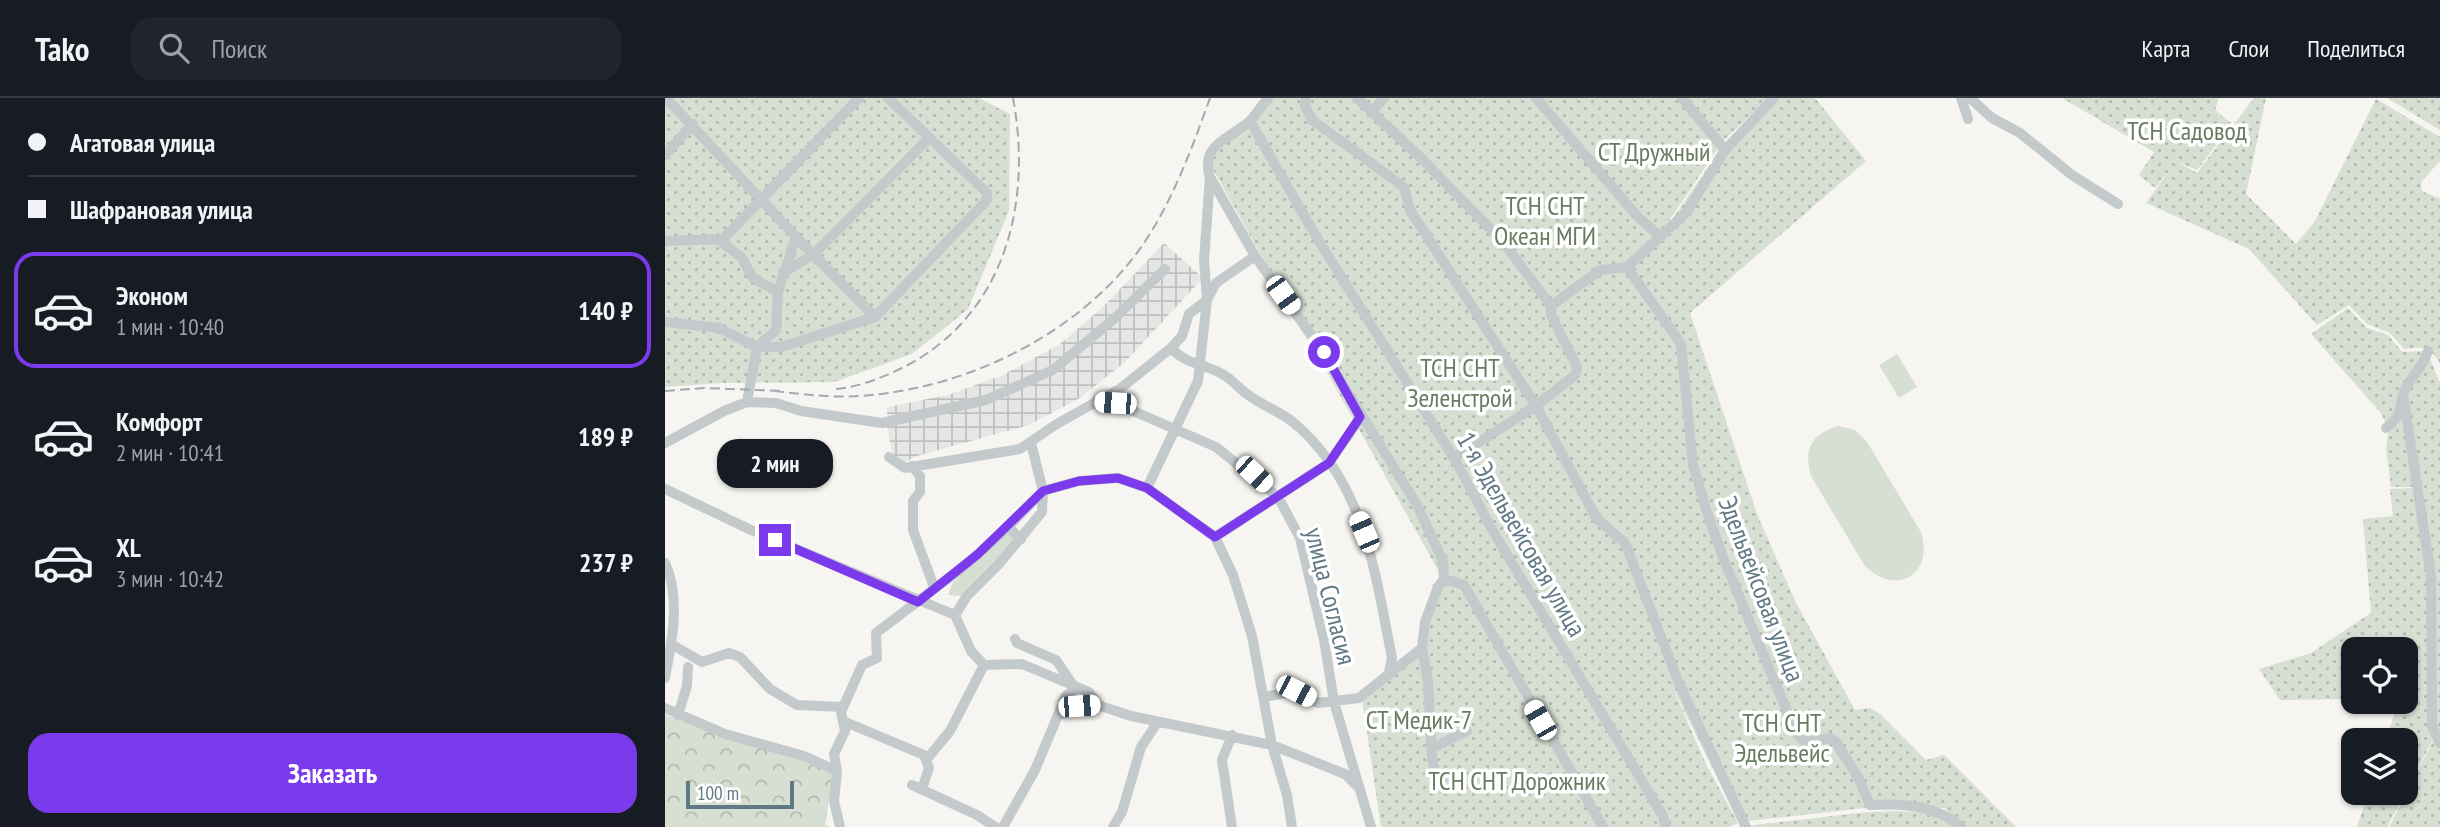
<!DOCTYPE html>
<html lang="ru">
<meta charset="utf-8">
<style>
body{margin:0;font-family:"PT Sans Narrow",sans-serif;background:#20242c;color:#f1f3f6;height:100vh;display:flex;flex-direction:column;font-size:26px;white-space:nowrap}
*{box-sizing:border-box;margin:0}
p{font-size:23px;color:#9ea1a6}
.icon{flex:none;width:38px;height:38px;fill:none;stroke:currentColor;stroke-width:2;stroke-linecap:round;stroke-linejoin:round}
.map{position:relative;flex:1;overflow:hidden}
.side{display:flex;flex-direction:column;background:#171b24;width:665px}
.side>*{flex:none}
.guide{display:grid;align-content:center;height:154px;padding:0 28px;background:#171b24}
.controls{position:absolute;left:1676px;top:539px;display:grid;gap:14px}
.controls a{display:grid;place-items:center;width:77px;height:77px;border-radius:14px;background:#171b24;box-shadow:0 2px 5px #0004;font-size:35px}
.scale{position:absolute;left:21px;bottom:18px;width:108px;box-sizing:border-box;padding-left:7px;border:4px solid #617985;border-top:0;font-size:19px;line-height:24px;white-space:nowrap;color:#617985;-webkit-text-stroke:5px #fff;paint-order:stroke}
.end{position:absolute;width:32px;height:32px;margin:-16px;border:9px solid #7c3aed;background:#fff;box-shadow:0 0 0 4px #fff}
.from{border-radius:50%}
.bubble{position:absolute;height:49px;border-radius:21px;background:#171b24;box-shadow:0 2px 5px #0004;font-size:23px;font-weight:800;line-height:49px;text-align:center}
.car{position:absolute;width:21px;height:42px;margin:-21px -10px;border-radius:9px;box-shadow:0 0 5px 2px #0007;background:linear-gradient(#fff 24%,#345 0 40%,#fff 0 76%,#345 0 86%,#fff 0)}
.guide b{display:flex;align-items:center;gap:24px;height:66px;font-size:26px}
.guide b+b{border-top:2px solid #363941}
.guide i{width:18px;height:18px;background:#f1f3f6}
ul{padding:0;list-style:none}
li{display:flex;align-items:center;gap:21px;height:116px;margin:0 14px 10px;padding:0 14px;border:4px solid transparent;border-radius:21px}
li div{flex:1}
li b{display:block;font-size:26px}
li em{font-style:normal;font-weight:800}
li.current{border-color:#7c3aed}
li>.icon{width:63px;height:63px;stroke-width:1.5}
.action{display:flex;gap:14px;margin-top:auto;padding:14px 28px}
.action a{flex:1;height:80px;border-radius:21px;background:#7c3aed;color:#fff;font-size:28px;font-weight:800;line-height:80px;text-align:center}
header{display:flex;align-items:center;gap:42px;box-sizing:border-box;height:98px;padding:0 35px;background:#171b24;border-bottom:2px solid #363941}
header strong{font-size:33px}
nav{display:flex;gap:38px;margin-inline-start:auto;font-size:24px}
.search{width:490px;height:63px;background:#20242c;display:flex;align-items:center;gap:18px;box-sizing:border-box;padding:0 24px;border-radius:21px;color:#9ea1a6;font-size:26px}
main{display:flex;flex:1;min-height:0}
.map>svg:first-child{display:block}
.industrial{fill:url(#industrial-grid)}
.grass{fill:#d7ded2}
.forest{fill:url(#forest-crowns)}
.garden{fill:url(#garden-dots)}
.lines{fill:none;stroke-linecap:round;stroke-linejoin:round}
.minor{stroke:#c4c9cb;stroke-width:10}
.rail{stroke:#a2aaaf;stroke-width:2;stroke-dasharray:10 5;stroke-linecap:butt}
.route{stroke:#7c3aed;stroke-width:9}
.labels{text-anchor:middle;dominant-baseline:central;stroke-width:7;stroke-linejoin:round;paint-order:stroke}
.park-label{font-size:26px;fill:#697c61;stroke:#fff}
.street-label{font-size:26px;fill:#617985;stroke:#fff}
</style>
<header>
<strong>Tako</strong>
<div class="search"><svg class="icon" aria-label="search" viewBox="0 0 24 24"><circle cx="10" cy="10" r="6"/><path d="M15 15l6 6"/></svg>Поиск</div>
<nav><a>Карта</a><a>Слои</a><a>Поделиться</a></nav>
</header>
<main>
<section class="side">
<div class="guide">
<b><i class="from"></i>Агатовая улица</b>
<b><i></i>Шафрановая улица</b>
</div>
<ul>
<li class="current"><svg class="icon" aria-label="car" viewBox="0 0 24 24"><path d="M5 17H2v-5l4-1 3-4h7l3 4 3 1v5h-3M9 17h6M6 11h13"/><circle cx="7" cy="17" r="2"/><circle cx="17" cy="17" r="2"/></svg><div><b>Эконом</b><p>1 мин · 10:40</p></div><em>140 ₽</em></li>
<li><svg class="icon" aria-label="car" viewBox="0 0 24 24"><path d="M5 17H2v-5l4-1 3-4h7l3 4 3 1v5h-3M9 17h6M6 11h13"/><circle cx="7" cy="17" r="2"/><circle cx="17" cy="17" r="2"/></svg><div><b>Комфорт</b><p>2 мин · 10:41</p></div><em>189 ₽</em></li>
<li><svg class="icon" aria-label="car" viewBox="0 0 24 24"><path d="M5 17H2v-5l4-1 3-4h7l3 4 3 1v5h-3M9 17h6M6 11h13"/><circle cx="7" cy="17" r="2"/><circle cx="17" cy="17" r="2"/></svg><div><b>XL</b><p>3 мин · 10:42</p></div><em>237 ₽</em></li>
</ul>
<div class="action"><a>Заказать</a></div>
</section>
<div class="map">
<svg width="1775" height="729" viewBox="0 0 1775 729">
<defs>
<pattern id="industrial-grid" width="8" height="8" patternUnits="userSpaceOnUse" patternTransform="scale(1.75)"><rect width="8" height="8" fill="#e6e7e5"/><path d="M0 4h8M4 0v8" fill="none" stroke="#bec0bf"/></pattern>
<pattern id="forest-crowns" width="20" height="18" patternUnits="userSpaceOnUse" patternTransform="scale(1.75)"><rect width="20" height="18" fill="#d7ded2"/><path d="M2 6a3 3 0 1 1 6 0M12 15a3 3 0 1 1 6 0" fill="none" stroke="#b2b9b0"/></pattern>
<pattern id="garden-dots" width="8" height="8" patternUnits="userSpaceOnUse" patternTransform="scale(1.75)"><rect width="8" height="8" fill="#d7ded2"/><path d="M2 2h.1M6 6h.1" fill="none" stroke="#b2b9b0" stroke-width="1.8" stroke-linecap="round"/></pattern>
</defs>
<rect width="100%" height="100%" fill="#f6f5f1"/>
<path class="industrial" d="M499 145 538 180 459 265 415 300 364 327 252 358 234 367 228 360 222 329V309L283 297 338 277 395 246 438 209Z"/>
<path class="grass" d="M1232 256 1252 289 1234 300 1214 267Z
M1174 328 1190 332 1202 344 1256 434C1269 477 1232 499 1200 468L1146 378C1138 351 1147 335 1174 328Z
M341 434 351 441 298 498 283 497 288 484Z"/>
<path class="forest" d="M0 617 169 671 160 727 166 729H0Z"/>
<path class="garden" d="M0 0H314L345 16 344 113 303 211 247 256 169 284 55 285 0 289Z
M606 0H868L992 143 1060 45 1111 0H1150L1201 63 1025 215 1092 416 1131 505 1190 612 1205 610 1215 616 1261 662 1279 657 1351 729H1293L1280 710H1199L1074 724 1006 586 1041 666 1073 725 1064 729H716L697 601 752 549 768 486 778 481 545 66 548 56 584 28Z
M876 0H1104L1058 43 995 136 974 116Z
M1397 0H1554L1550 12 1567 26 1532 72 1511 63 1532 75 1589 0H1601L1581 96 1631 146 1650 123 1711 1 1775 39V63L1756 84 1757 93 1775 101V265C1765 249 1757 248 1739 251L1725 235 1702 226 1684 207 1652 227 1584 151 1481 105 1506 70 1490 90 1474 77 1489 54Z
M1722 0H1775V32Z
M1683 210 1702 230 1723 237 1737 254 1762 253 1775 285V729H1724L1769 641 1765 608 1768 641 1741 693V642H1721L1733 604H1741V551H1689V601L1615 602 1594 571 1646 555 1706 515 1698 421 1728 418 1725 391 1750 390 1765 506V479L1751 389H1726L1721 351 1724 330 1715 314 1646 236Z
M1703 695H1740L1722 729H1692Z
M1203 714C1227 714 1272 708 1288 729H1072Z"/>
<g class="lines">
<path class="minor" d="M1 0 131 139 113 194 111 232 92 249 82 304
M603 0C597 7 592 15 586 22 567 40 534 46 545 79L590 158 658 254 752 407 778 463 779 481
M641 0 640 8 647 22 739 89 745 112 871 308 932 421 960 445 1013 583 1081 729
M692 0 758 62 839 145 886 208V217L912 269 910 277 871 308 789 360
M871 0 973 119 996 139
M1017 0 1060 52
M1109 0 1060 52 1021 115 962 169 1016 246 1028 367 1042 414 1059 462 1132 637 1141 644 1165 640 1171 644 1194 681 1205 707C1237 705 1271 707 1296 729
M1296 0 1303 21
M1305 0 1327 20 1355 35 1407 77 1453 106
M708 12 719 0
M585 23 652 140 789 360 829 435 998 718 1001 729
M0 57 28 26
M131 139 210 219
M53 141 77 160 88 180 113 194
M0 143 58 141 194 0
M118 175 149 156 263 41
M886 208 935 172 962 169
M0 224 54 230 92 249H116L210 219 321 103 322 95 223 0
M506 250C522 268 544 266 562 279 569 284 575 291 582 296 596 307 614 313 628 324 700 384 710 475 727 560L724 574
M1738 296 1766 478 1767 628 1775 645
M432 303 450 305 551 349 613 399 635 440 659 542 669 604 706 729
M1721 330C1738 316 1733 315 1738 297 1743 281 1758 270 1763 253
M0 345 59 313 82 304 111 305 136 313 217 325 321 302 388 272 450 220 500 171
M366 345 378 393 377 414 334 466 302 498 290 517 306 553 319 567 357 566 424 594 433 607 466 618 607 647 680 676 694 690
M224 359 240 370 355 351 390 327 456 290 506 250 517 238 524 216 542 202 551 185 590 158
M247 368 255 378V394L248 403V432L269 489
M482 390 533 283 542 202 539 162 545 79
M0 391 86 432 290 517
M343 429 378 393 414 383 453 380 482 390 550 439 568 477 587 538 607 647 622 697 627 729
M550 439 664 365 696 319
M0 465C16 499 7 544 0 580
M779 481 799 487 938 729
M350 541 352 545 391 562 410 590
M6 546 37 564 64 555 75 559 105 591 132 607 178 609
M599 599 631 593 653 605 694 600 757 550
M0 610 60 636 139 658 172 673
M13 617 22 588 23 569
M393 618 414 608 433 607
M178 623 259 657 264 670 257 691
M767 650 802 633
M261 662 285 633 319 567
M247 687 312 717 330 729
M775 690 767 661 763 584 757 550 760 524 773 489 779 481
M175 729 169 703 172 673 169 656 180 633 176 614 197 567 212 560 211 535 302 466 343 429 356 441
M338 729 370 672 401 598 410 591
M448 729 457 714 476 649 492 625
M567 729 557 662 567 637"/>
<path class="rail" d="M171 291C194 289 216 280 237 270 339 219 368 107 348 0
M0 293 39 290 119 293
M109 293C137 296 165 300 193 298 300 292 418 235 479 145 509 100 527 50 545 0"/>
</g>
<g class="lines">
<path class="route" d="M110 442 253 504 313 456 378 393 414 383 453 380 482 390 550 439 664 365 695 319 659 254"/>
</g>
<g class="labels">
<g class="park-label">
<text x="1522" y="32">ТСН Садовод</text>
<text x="989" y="53">СТ Дружный</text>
<text x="880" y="107">ТСН СНТ<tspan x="880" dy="30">Океан МГИ</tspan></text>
<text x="795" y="269">ТСН СНТ<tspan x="795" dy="30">Зеленстрой</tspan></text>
<text x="754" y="621">СТ Медик-7</text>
<text x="1117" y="624">ТСН СНТ<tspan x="1117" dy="30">Эдельвейс</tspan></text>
<text x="852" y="682">ТСН СНТ Дорожник</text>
</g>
<g class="street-label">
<text transform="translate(857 436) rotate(60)">1-я Эдельвейсовая улица</text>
<text transform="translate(1097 491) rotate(69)">Эдельвейсовая улица</text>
<text transform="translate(666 498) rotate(76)">улица Согласия</text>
</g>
</g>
</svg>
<div class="controls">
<a><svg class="icon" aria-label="locate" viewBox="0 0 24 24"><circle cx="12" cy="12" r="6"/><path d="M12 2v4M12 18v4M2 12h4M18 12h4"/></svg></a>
<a><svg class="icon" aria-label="layers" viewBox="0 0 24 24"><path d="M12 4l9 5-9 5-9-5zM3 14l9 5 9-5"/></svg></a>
</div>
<div class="scale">100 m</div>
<i class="end from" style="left:659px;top:254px"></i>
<i class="end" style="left:110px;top:442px"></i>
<div class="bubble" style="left:52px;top:341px;width:116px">2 мин</div>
<i class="car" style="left:618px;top:197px;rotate:144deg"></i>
<i class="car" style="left:450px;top:305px;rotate:274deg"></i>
<i class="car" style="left:589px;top:376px;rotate:133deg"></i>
<i class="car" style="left:699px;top:434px;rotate:337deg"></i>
<i class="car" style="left:631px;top:593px;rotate:117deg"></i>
<i class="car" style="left:414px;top:608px;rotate:86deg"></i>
<i class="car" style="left:875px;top:622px;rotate:330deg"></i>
</div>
</main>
